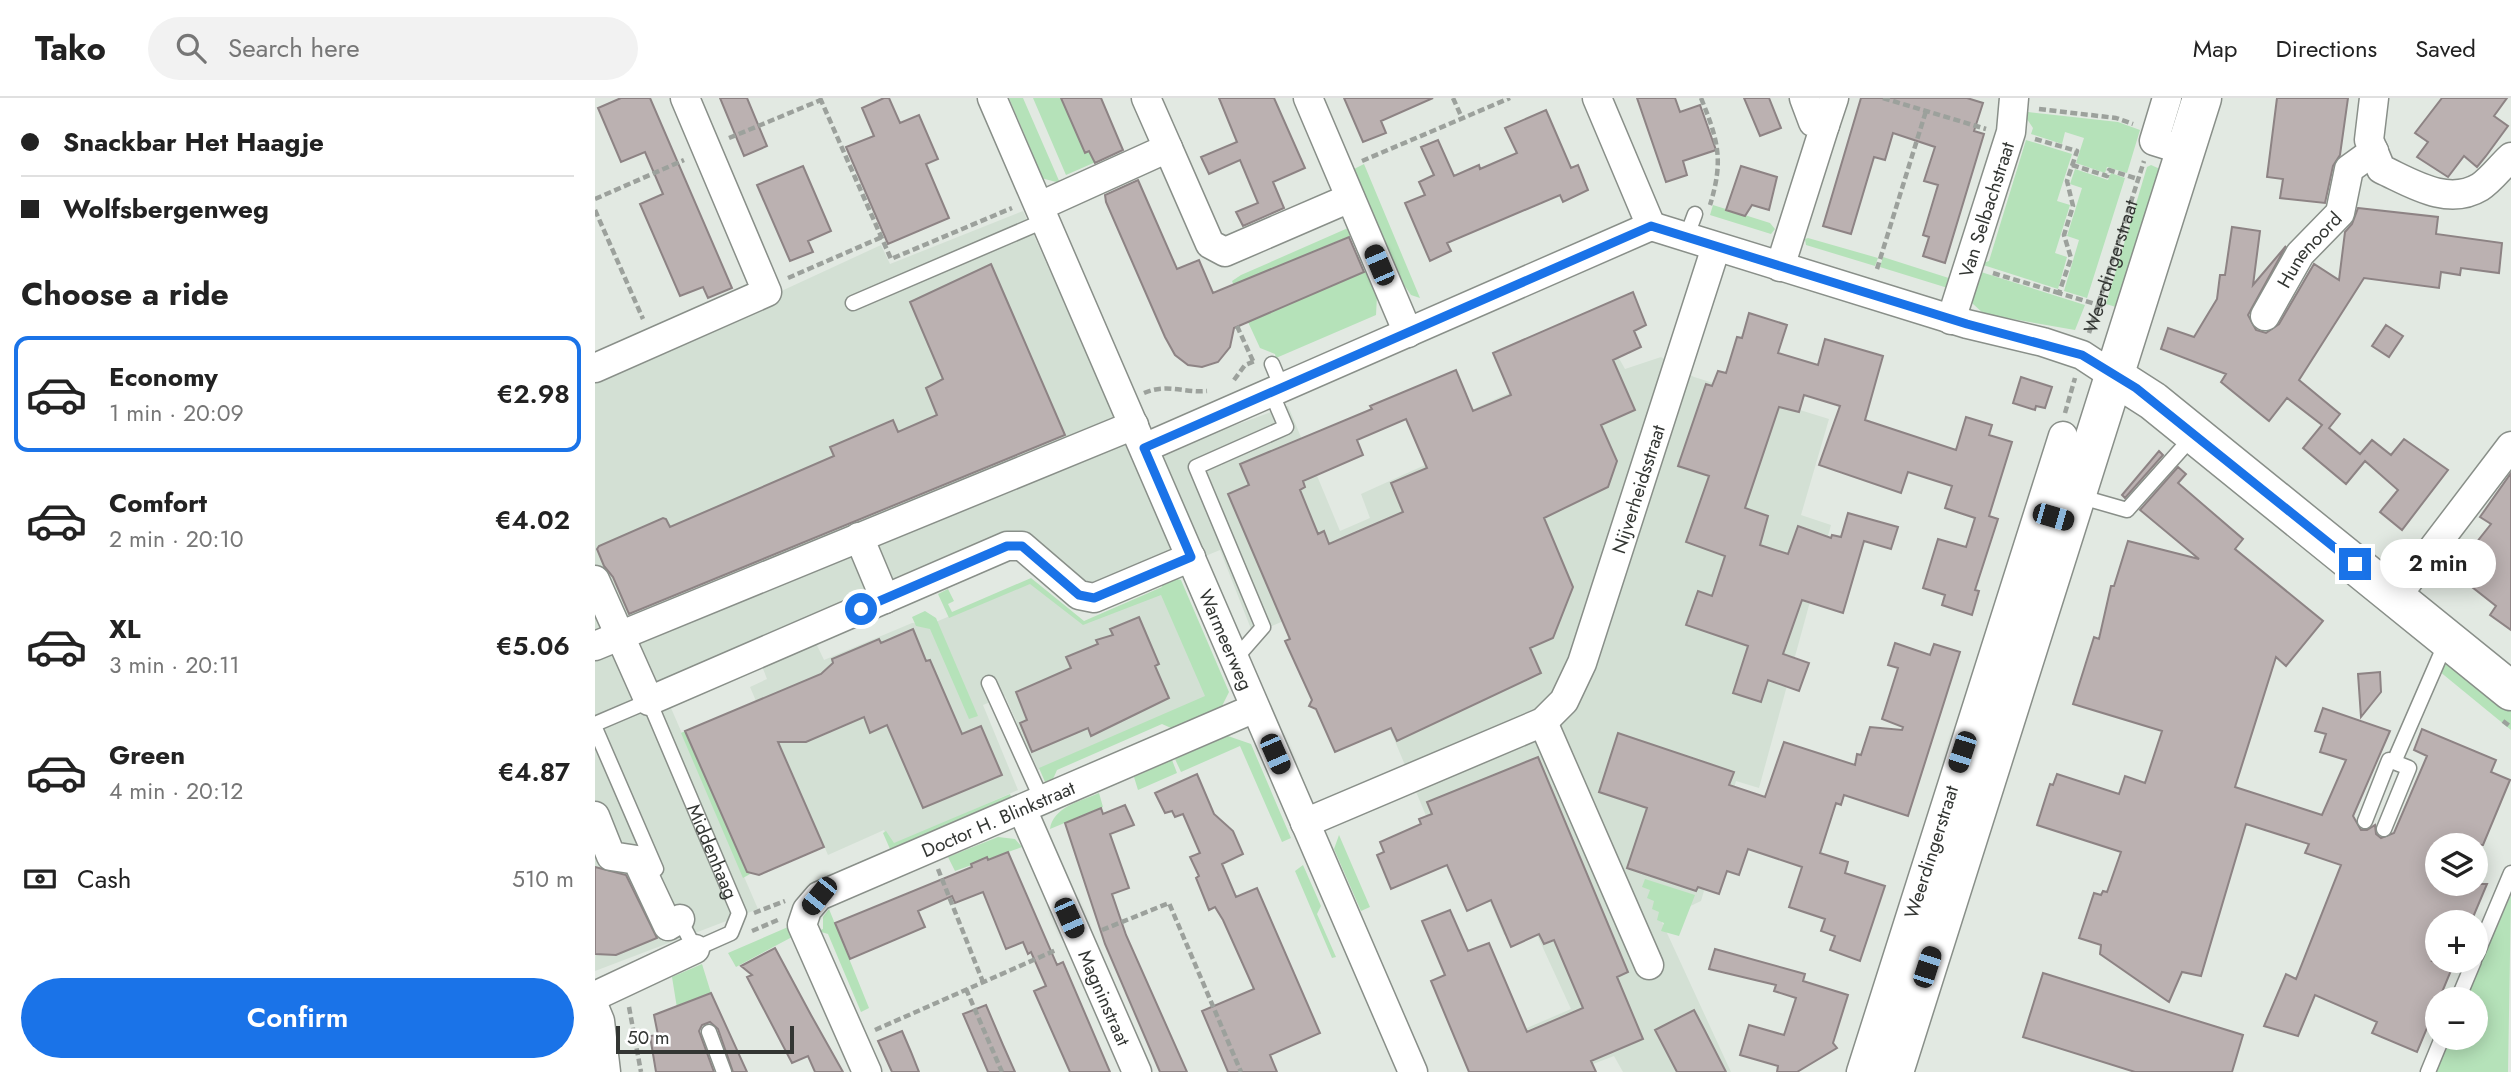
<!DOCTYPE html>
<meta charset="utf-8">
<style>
body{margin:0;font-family:Jost,sans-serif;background:#f2f2f2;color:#222;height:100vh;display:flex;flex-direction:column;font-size:26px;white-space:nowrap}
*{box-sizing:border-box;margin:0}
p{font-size:23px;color:#767676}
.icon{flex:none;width:38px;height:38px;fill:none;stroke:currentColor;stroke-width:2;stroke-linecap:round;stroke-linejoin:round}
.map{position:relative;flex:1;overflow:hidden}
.sheet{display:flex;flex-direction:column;background:#fff;width:595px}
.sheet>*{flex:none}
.guide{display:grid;align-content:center;height:154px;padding:0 21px;background:#fff}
.buttons{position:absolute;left:1830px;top:735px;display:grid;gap:14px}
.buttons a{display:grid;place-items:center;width:63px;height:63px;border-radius:50%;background:#fff;box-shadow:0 4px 18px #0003;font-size:35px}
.scale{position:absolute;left:21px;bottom:18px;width:178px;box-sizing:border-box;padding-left:7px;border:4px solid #333633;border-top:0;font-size:19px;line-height:24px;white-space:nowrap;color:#333633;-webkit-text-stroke:5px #fff;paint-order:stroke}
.end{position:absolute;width:32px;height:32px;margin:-16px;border:9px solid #1a73e8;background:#fff;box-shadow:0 0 0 4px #fff}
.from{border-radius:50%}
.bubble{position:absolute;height:49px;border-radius:24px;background:#fff;box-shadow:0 4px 18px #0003;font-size:23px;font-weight:600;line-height:49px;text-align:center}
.car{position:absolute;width:21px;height:42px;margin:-21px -10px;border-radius:9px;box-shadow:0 0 5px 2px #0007;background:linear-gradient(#222 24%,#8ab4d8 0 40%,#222 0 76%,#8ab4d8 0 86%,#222 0)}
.guide b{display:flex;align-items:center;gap:24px;height:66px;font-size:26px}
.guide b+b{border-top:2px solid #e0e0e0}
.guide i{width:18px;height:18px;background:#222}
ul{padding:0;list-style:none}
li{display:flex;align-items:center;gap:21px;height:116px;margin:0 14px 10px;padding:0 7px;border:4px solid transparent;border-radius:14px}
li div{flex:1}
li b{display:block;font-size:26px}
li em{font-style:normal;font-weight:600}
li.selected{border-color:#1a73e8}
li>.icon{width:63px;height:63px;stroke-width:1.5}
h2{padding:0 21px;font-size:32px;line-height:84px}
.pay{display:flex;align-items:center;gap:18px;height:77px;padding:0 21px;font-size:26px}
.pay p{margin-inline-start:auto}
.primary-button{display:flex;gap:14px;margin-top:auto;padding:14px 21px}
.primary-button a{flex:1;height:80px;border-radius:42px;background:#1a73e8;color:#fff;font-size:28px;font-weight:600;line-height:80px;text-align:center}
header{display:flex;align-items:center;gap:42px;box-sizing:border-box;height:98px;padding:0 35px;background:#fff;border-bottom:2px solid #e0e0e0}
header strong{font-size:33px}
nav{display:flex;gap:38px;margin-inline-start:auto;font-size:24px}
.search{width:490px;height:63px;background:#f2f2f2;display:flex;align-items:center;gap:18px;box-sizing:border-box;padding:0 24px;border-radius:38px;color:#767676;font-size:26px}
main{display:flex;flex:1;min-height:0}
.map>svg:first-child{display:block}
.built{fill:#d3e0d4}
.green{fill:#b5e2b9}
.building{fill:#bbb1b1;stroke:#8d8384;stroke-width:2;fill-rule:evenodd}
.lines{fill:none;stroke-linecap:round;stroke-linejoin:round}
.lane-casing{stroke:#898f89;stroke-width:17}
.street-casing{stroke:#898f89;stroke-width:31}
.secondary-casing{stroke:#898f89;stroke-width:41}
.path{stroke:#9ca19c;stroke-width:4.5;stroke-dasharray:7 3.5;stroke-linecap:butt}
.lane{stroke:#fff;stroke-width:14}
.street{stroke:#fff;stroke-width:28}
.secondary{stroke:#fff;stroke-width:38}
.route{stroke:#1a73e8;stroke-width:9}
.labels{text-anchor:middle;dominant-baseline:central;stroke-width:7;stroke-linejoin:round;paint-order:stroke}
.street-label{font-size:19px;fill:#333633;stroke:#fff}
</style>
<header>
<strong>Tako</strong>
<div class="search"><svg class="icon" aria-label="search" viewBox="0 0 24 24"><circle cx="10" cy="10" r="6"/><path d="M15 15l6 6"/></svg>Search here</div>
<nav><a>Map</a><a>Directions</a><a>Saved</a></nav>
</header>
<main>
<section class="sheet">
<div class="guide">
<b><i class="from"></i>Snackbar Het Haagje</b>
<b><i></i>Wolfsbergenweg</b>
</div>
<h2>Choose a ride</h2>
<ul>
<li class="selected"><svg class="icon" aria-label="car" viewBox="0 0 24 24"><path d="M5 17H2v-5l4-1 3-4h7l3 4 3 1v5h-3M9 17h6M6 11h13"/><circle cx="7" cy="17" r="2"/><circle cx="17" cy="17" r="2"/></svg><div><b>Economy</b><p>1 min · 20:09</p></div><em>€2.98</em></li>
<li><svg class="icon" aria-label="car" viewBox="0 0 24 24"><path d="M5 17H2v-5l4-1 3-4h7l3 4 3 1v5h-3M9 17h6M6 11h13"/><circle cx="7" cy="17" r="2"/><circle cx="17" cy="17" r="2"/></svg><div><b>Comfort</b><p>2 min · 20:10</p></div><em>€4.02</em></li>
<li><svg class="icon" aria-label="car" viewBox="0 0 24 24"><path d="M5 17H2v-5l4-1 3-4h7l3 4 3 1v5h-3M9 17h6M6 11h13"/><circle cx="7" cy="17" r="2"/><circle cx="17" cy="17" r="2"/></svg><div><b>XL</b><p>3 min · 20:11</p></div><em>€5.06</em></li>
<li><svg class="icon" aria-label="car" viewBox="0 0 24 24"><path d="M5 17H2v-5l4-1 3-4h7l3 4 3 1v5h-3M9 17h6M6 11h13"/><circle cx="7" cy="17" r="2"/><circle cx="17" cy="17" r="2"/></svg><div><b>Green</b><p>4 min · 20:12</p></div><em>€4.87</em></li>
</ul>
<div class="pay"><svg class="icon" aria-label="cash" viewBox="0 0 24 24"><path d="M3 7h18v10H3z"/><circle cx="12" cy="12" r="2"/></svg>Cash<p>510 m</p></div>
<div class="primary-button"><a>Confirm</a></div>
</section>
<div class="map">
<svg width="1916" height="974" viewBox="0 0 1916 974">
<rect width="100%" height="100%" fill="#e2e9e2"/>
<path class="built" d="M428 113 540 364 693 308 745 433 775 420 766 396 852 357 839 329 1017 248 1030 271 1066 259 1099 279 1234 321 1206 417 1236 427 1164 690 1141 683 1106 803 1066 822 1136 974H1028L1019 958 977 974 916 937 976 911 937 826 909 837 888 787 864 797 782 600 767 490 658 536 625 452 487 509 415 451 220 543 229 562 317 525 336 526 437 483 488 525 570 491 614 598 443 672 410 598 388 607 423 692 296 748 289 732 233 757 167 605 161 603 155 589 172 581 167 568 76 610 163 811 0 873V279L286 147 295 166Z"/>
<path class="green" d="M414 0H428L465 85 446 80 434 62 437 54Z
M438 0H466L490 54 494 53 499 63 528 52 471 77Z
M1433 14 1523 24 1545 32 1532 75 1512 69 1510 75 1481 65 1489 40 1470 34 1467 46 1436 36 1438 30 1432 21Z
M1431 42 1477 56 1462 103 1475 107 1460 155 1472 159 1463 191 1385 166 1394 163Z
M769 66 825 200 816 197 809 187 759 71Z
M1556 67 1565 71 1521 209 1511 206 1552 69Z
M1480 71 1513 82 1516 75 1530 80 1492 200 1469 193 1484 142 1472 138 1487 90 1475 86Z
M1118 107 1175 125 1180 131 1176 136 1115 117Z
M753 130 755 138 639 188 637 183 646 177Z
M1213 140 1283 160 1280 168 1211 147 1210 141Z
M1288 159 1363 183 1356 191 1285 169Z
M771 173 782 198 781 217 681 260 680 256 665 250 653 224Z
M1386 174 1490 207 1480 232 1389 216 1377 205Z
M574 479 586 482 634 594 627 608 576 630 567 626 462 672 458 681 450 684 444 670 610 598 566 497 488 527 435 486 354 520 343 496 353 491 359 503 353 506 357 514 436 480 489 523 567 489 564 481Z
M330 513 341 520 383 618 374 621 335 531 321 528 317 519Z
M1854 560 1916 611V632L1844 573Z
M90 633 150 771 155 776 148 780 86 635Z
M633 638 656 646 696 740 687 744 645 648 586 674 580 661Z
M577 662 582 675 543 692 539 679Z
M504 695 508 709 455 731C458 709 486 703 504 695Z
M415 696 416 699 295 751 288 735 291 733 299 745Z
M744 737 775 809 766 813 739 751Z
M403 739 420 741 427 749 360 773 353 759Z
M708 767 726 808 722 816 741 859 737 860 700 773Z
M1050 781 1100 797 1084 838 1066 833 1069 825 1062 822 1064 814 1057 811 1059 803 1052 800 1055 792 1047 789Z
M1916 797 1913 974H1838L1853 940H1881V901H1870Z
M234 811 274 910 266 914 233 836 223 833 228 831V819Z
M193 829 197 839 141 869 133 855Z
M107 866 116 895 82 910 77 879Z"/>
<path class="building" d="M26 0H55L137 190 113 200 108 189 85 198 45 106 68 96 50 54 26 64 3 10Z
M125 0H152L172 48 149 58Z
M289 0H294L305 25 324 17 343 61 331 66 354 120 293 146 251 49 279 38 267 10Z
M466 0H506L528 52 500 65 494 53 490 55Z
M624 0H679L710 70 678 84 689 110 648 128 641 114 663 105 645 62 614 76 606 59 642 44Z
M749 0H838L786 23 791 35 768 44Z
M1042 0H1080L1085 14 1105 7 1121 52 1088 63 1092 77 1071 84Z
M1149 0H1174L1186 30 1165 38Z
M1266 0H1372L1388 5 1379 33 1389 36 1350 165 1328 158 1334 139 1328 137 1343 87 1329 83 1340 49 1298 35 1290 62 1279 59 1256 136 1228 128Z
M1682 0H1753L1745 57 1738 68 1730 105 1685 100 1688 81 1672 79Z
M1847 0H1912L1899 18 1913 28 1891 58 1882 69 1869 58 1853 79 1822 59 1833 44 1820 35Z
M951 12 976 70 983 67 993 92 968 104 965 97 852 145 856 153 835 163 810 105 830 97 824 84 839 77 826 49 843 42 859 78 884 67 885 71 922 55 910 30Z
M208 68 236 133 213 143 218 154 195 163 162 87Z
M1146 68 1182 79 1174 112 1157 107 1150 118 1131 112Z
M543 82 582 171 604 162 618 195 754 139 769 174 639 230 635 249 623 264 607 269 593 267 580 257 570 239 511 104 510 97Z
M1763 110 1843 119 1841 136 1907 145 1904 175 1866 170 1865 177 1846 174 1844 190 1769 180 1704 282 1745 316 1734 330 1765 356 1777 342 1796 357 1809 341 1853 372 1807 432 1785 414 1803 392 1770 363 1751 386 1708 350 1727 327 1692 300 1674 323 1626 284 1631 276 1566 251 1573 230 1599 239 1622 201 1625 177H1630L1637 129 1665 133 1658 187 1691 148 1653 217 1661 232 1671 235 1684 226 1719 166 1744 182 1750 134 1757 126Z
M396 166 470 337 34 516 18 479 9 468 2 451 4 448 68 420 71 421 75 429 239 358 235 349 298 322 303 334 342 317 331 290 348 281 315 204Z
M1038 194 1051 227 1039 233 1046 249 1018 262 1040 312 1006 327 1022 363 1013 389 949 420 978 489 958 540 935 550 946 575 802 643 796 630 740 654 721 611 714 608 717 602 690 543 695 541 633 396 654 387 645 366 777 311 775 308 861 272 878 313 916 297 898 255ZM811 321 832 370 796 385 808 414 734 446 729 433 723 436 705 392 710 389 708 383 768 357 762 342Z
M1154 215 1192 227 1183 255 1223 267 1230 241 1288 258 1270 322 1361 352 1371 319 1397 327 1394 337 1417 344 1394 418 1403 421 1380 492 1384 493 1377 517 1347 507 1350 497 1328 490 1343 441 1371 449 1380 420 1350 410 1357 388 1313 374 1306 395 1224 367 1245 308 1209 297 1204 314 1184 309 1150 410 1173 418 1165 447 1193 456 1203 428 1236 440 1237 437 1246 439 1253 415 1303 429 1296 451 1269 443 1248 515 1207 502 1188 556 1214 565 1204 593 1173 582 1166 604 1138 595 1153 548 1091 527 1103 493 1117 498 1130 458 1091 444 1114 378 1083 368 1111 286 1117 288 1123 273 1131 275 1142 239 1147 240Z
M1791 227 1808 238 1794 259 1777 248Z
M1426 279 1457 289 1450 310 1441 308 1440 312 1418 305Z
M1564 353 1568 357 1530 400 1527 397Z
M1583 369 1591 376 1583 385 1648 441 1640 451 1728 523 1691 568 1681 559 1640 689 1727 717 1751 662 1725 654 1731 636 1720 633 1728 610 1795 633 1758 718 1766 732H1772L1780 727 1781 736 1786 740 1799 735 1832 658 1819 652 1827 631 1901 662 1896 674 1915 682 1888 747H1843V786H1892L1876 824H1843V849L1837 863H1860L1822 954 1777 935 1782 924 1720 897 1703 938 1669 928 1691 876 1701 881 1746 767 1710 755 1714 746 1651 726 1606 878 1587 874 1574 904 1505 856 1506 847 1484 840 1499 795 1506 797 1508 793 1512 794 1526 754 1442 727 1455 686 1458 687 1462 676 1524 696 1530 678 1550 685 1567 633 1478 606 1499 539 1504 541 1516 488H1519L1533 443 1604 461 1545 412Z
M1916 375V532L1895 517 1901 508 1858 474 1896 426 1885 419Z
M544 519 564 566 560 568 574 600 496 638 493 630 437 654 425 625 432 622 421 594 476 570 471 559 503 546 501 542 518 537 515 531Z
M318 531 331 563 335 562 367 636 386 628 407 677 328 710 292 627 275 635 269 619 211 644H183L229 749 164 777 152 774 90 633 226 576 238 565 237 561 284 541 286 545Z
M1300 545 1335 557 1339 546 1365 554 1313 718 1249 697 1246 707 1241 705 1225 755 1253 764 1250 775 1290 788 1265 863 1235 852 1240 838 1226 833 1230 821 1194 809 1207 769 1153 751 1144 777 1132 773 1124 796 1103 789 1101 793 1032 770 1052 710 1004 694 1023 635 1139 674 1134 687 1170 699 1189 644 1260 667 1262 656 1266 657 1275 629 1307 632 1308 629 1287 621 1303 570 1293 567Z
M1785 574 1786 594 1766 619 1763 576Z
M943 659 1033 874 1022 879 1048 941 996 963 1001 974H874L836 883 850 877 827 823 855 812 873 853 894 845 932 934 988 910 959 842 949 846 944 836 916 849 896 802 872 813 852 767 796 791 782 757 789 754 785 744 826 726 824 721 837 716 832 704Z
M602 676 619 716 638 733 648 756 627 766 641 799 662 790 725 935 675 957 682 974H633L607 913 659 891 628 822 620 809 614 812 601 780 604 778 595 759 605 755 588 716 580 719 577 713 570 715 560 695Z
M530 707 539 727 515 736 534 790 517 796 531 837 592 974H565L510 846 470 725 506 710 508 716Z
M413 754 462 867 468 864 515 974H475L439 893 451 888 436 854 433 856 428 844 411 851 388 794 360 805 357 798 323 813 330 829 255 861 240 825 377 769 376 766 392 759 393 762Z
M0 769 31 777 62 840 21 857 0 856Z
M180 850 216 917 248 974H220L213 958 197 965 152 879 157 877 146 868Z
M1120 851 1210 876 1208 883 1253 897 1238 945 1242 950 1202 974H1182L1183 968 1145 957 1154 927 1189 937 1201 900 1179 893 1181 887 1114 871Z
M1448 875 1648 937 1637 974H1540L1428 939Z
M116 895 152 974H138L123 931 115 924 107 927 104 933 119 974H61L55 938 63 937 59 917Z
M391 907 408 947 420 974H393L368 916Z
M1099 912 1109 931 1131 974H1082L1060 932Z
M307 933 316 954 324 974H297L283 943Z"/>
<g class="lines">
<defs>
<g id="lane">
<path d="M1091 140 1100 116"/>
<path d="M258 205 451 122"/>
<path d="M677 266 687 290"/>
<path d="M1483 398 1532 412 1599 337"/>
<path d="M640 561 668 529 601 369 691 329 676 294"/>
<path d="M394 585 447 702"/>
<path id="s2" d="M0 626 54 603 144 815 136 835 100 851 83 818"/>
<path d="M0 630 61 771"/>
<path d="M1770 723 1794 662 1799 664"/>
<path d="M1789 731 1814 670 1799 664 1852 542"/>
<path d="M1881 858 1916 775"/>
<path d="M1863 901 1879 863"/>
<path d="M114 934 129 974"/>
<path d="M1833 974 1847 940"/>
</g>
<g id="street">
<path id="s3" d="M397 0 818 974"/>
<path d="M713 0 813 235"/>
<path d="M1002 0 1056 128"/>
<path d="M1572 0 1559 43 1591 53"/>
<path d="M1779 0 1774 42 1786 71C1815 84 1852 109 1885 89 1896 82 1906 68 1916 59"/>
<path d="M1230 27 1239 0"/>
<path d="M573 50 615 146 630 154 755 100"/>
<path d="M445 108 573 50 551 0"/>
<path d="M1185 169 1230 27 1218 24 1209 0"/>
<path id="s4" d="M1670 218 1705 156 1745 115 1754 71 1779 53"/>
<path id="s5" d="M1356 222 1416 34 1419 0"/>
<path d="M0 270 172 194 90 0"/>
<path d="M549 350 1056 128 1372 226 1448 244 1487 257 1519 278"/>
<path d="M264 439 290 501"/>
<path d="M0 482 54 603 412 448H427L484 497 499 500 596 459"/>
<path d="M1801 499 1916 348"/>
<path d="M0 548 539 327"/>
<path d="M948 624 1054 867"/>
<path id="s6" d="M427 711 542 974"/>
<path d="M0 718 16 758 42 762 73 828 85 821"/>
<path id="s7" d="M710 725 948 624 969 603 987 565 1121 149"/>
<path d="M0 898 100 851"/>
<path d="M0 911 5 923 11 974"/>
<path id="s8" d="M272 974 207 827 212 812 224 798 660 610"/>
<path id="s9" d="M1266 974 1468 338"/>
</g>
<path id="secondary" d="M1519 278 1558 303 1916 593
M1299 974 1607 0"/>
</defs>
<use href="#lane" class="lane-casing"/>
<use href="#street" class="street-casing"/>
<use href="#secondary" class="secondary-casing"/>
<g class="path">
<path d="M225 0 296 161 417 110"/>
<path d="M858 0 867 20"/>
<path d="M1106 0C1123 42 1129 62 1115 107"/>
<path d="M1288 0 1391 31"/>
<path d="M1444 11 1521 20 1538 26"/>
<path d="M134 40 226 2"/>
<path d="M1440 41 1482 53 1472 83 1478 108 1469 137 1476 160 1464 195 1510 209"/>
<path d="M767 63 915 0"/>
<path d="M1477 67 1512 78 1514 72 1543 81"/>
<path d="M0 101 89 62"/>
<path d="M0 112 48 221"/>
<path d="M1282 171 1331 13"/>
<path d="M1398 175 1464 195"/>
<path d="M193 180 287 139"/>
<path d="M642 228 658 263"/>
<path id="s1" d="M1494 235 1549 63"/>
<path d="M639 282 650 267 660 263"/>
<path d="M549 295C572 285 589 295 612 293"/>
<path d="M1470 315 1480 280"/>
<path d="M1908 623 1916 629"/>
<path d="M343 771 388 884"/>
<path d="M159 815 190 803"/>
<path d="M507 832 574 805 646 974"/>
<path d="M157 833 185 821"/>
<path d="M371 891 407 974"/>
<path d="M34 909 46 974"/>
<path d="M280 932 461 852"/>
</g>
<use href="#lane" class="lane"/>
<use href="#street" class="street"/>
<use href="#secondary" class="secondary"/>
</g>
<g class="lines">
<path class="route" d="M266 511 412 448H427L484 497 499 500 596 459 549 350 1056 128 1372 226 1487 257 1541 290 1760 466"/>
</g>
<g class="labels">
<g class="street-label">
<text stroke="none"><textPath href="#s5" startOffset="116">Van Selbachstraat</textPath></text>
<text stroke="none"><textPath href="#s4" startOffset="80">Hunenoord</textPath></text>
<text stroke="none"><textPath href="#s1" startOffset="70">Weerdingerstraat</textPath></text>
<text stroke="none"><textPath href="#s7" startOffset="513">Nijverheidsstraat</textPath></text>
<text stroke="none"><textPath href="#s3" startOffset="590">Warmeerweg</textPath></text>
<text stroke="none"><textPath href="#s8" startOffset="390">Doctor H. Blinkstraat</textPath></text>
<text stroke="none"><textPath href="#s2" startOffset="222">Middenhaag</textPath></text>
<text stroke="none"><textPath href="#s9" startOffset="231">Weerdingerstraat</textPath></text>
<text stroke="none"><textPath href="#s6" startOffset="206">Magninstraat</textPath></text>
</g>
</g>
</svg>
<div class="buttons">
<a><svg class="icon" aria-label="layers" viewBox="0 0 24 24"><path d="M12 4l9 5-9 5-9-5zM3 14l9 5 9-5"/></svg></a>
<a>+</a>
<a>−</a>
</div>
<div class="scale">50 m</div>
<i class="end from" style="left:266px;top:511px"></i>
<i class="end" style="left:1760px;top:466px"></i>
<div class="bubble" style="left:1785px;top:441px;width:116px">2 min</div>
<i class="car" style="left:784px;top:167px;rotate:337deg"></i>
<i class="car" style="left:1458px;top:419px;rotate:106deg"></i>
<i class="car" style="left:1367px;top:654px;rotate:198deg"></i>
<i class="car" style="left:680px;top:656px;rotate:156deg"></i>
<i class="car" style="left:224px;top:798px;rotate:219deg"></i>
<i class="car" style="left:474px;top:820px;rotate:156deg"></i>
<i class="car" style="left:1332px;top:869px;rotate:18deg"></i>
</div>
</main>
